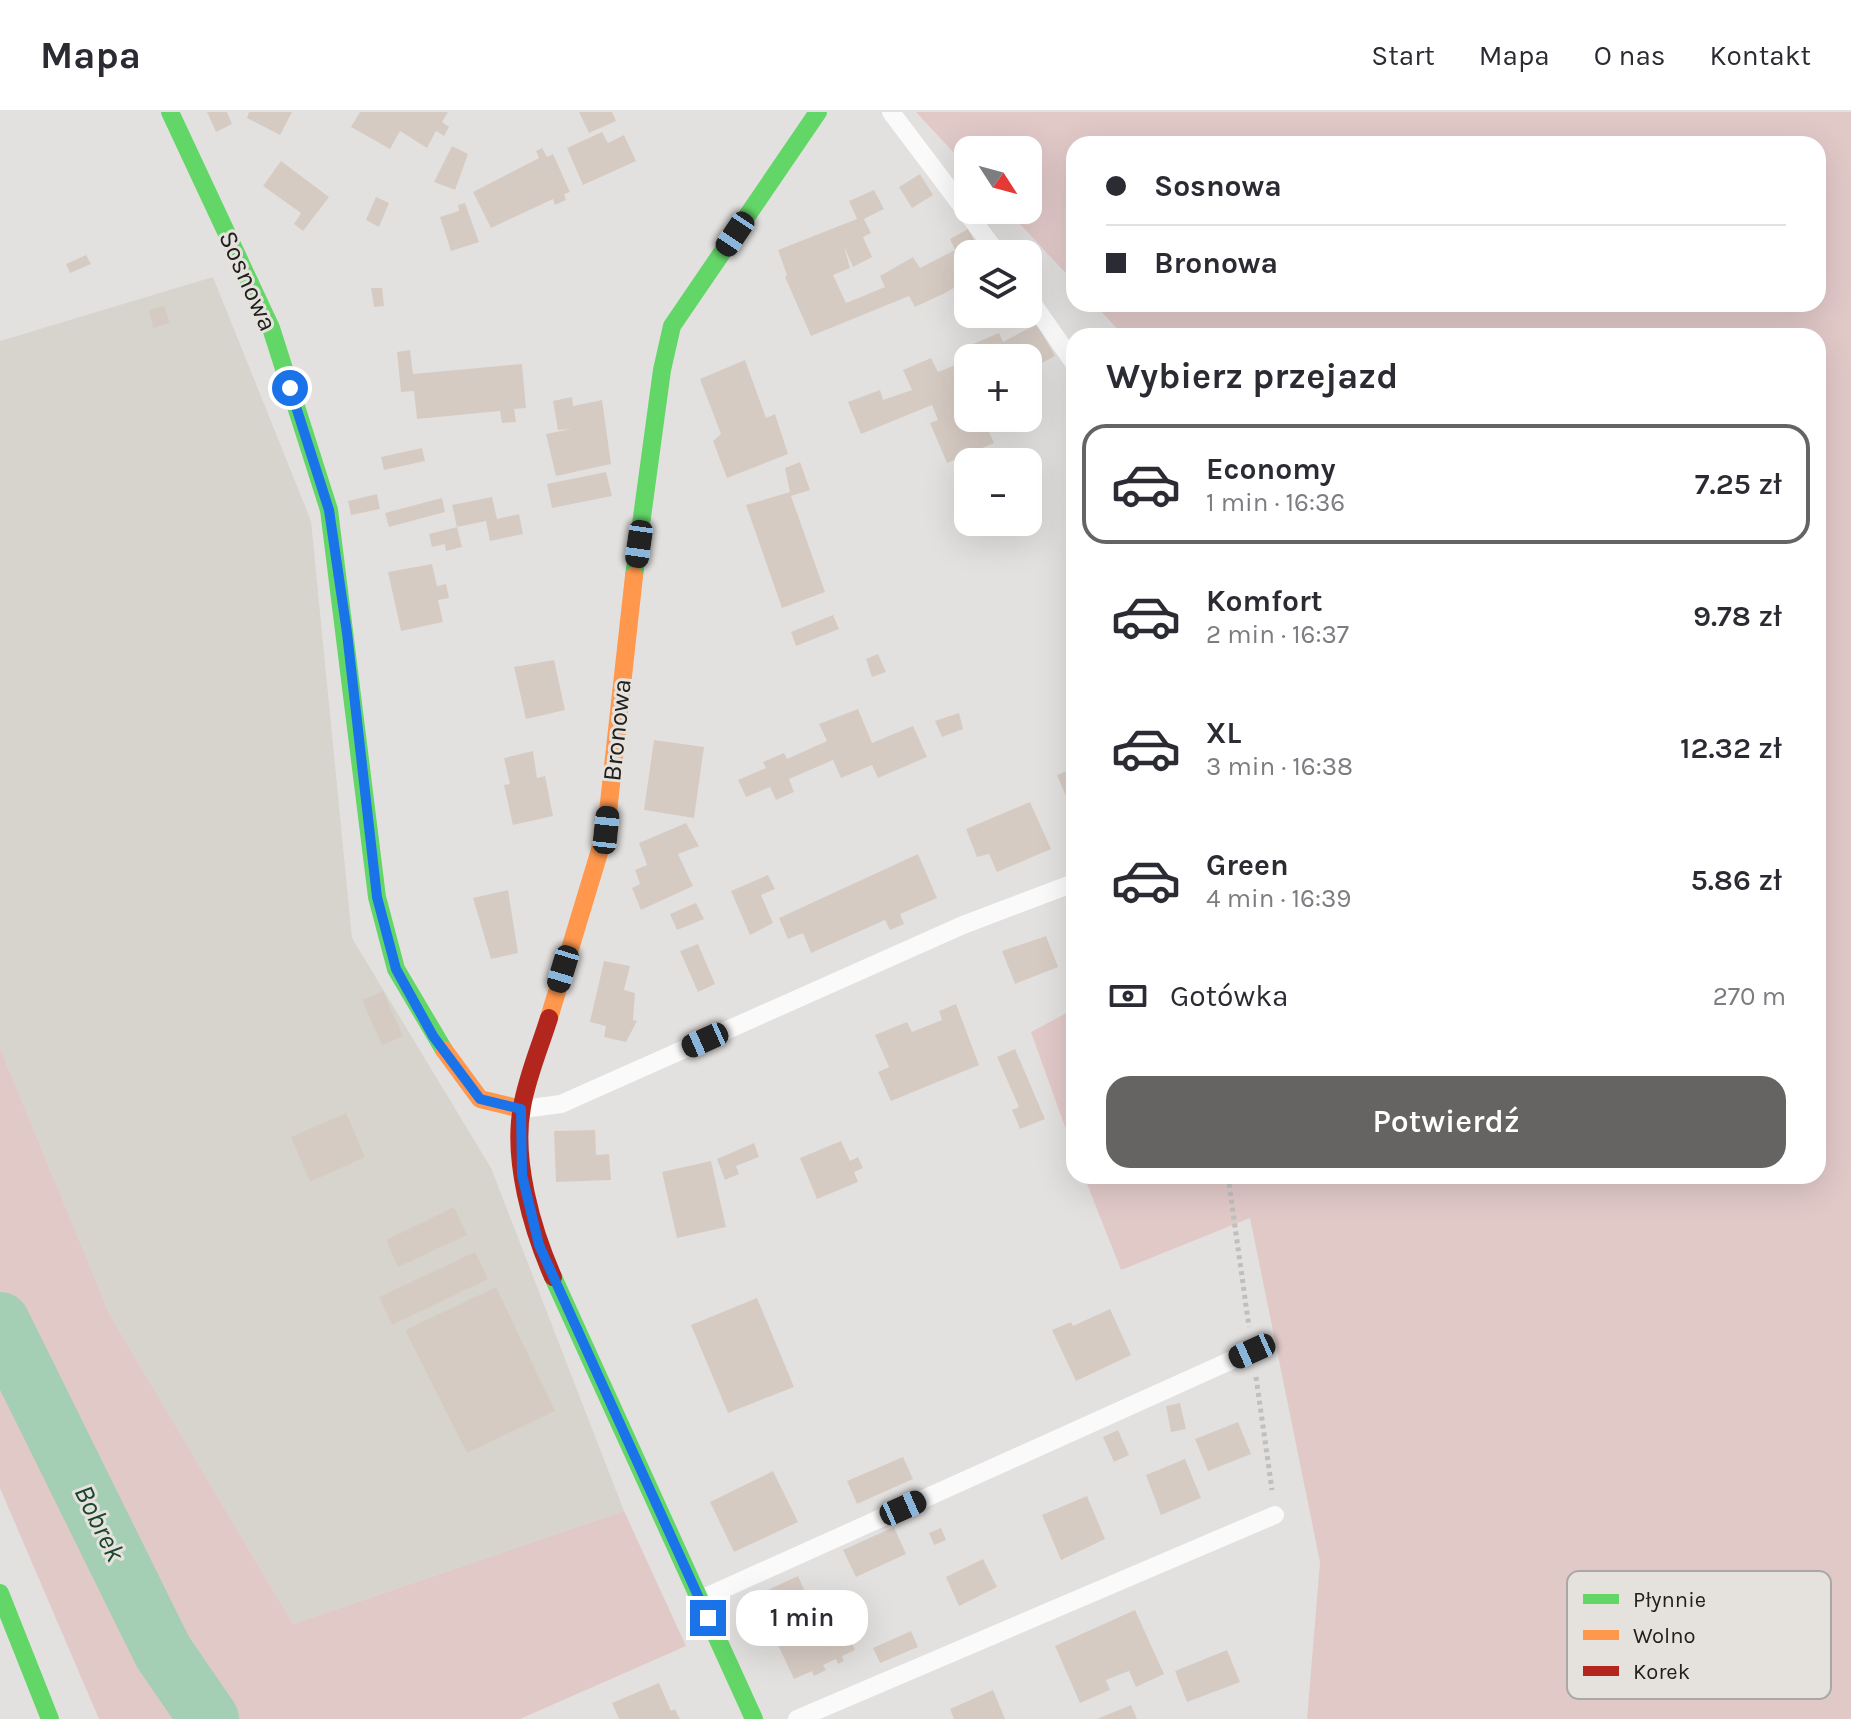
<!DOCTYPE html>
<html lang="pl">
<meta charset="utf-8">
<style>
body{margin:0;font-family:Karla,sans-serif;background:#f2f2f3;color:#2b2b33;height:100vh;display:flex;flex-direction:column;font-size:30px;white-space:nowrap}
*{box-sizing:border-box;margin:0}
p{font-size:26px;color:#7c7c81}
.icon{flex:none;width:44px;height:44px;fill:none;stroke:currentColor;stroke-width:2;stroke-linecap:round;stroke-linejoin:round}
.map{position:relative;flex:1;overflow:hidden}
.details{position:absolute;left:1066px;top:216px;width:760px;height:856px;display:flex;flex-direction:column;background:#fff;border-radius:24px;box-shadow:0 8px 32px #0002}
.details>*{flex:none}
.banner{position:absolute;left:1066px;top:24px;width:760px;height:176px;border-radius:24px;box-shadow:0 8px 32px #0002;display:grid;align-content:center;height:176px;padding:0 40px;background:#fff}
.needle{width:52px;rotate:126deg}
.fabs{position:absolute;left:954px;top:24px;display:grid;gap:16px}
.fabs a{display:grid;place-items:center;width:88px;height:88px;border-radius:16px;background:#fff;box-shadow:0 8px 32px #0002;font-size:40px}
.end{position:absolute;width:36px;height:36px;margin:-18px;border:10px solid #1a73e8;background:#fff;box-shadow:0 0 0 4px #fff}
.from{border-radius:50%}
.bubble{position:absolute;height:56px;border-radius:24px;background:#fff;box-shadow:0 8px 32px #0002;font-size:26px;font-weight:600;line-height:56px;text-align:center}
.car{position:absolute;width:24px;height:48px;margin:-24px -12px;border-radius:10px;box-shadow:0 0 6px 2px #0007;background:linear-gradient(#222 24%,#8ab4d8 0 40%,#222 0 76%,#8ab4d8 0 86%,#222 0)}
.banner b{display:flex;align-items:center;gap:28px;height:76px;font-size:30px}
.banner b+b{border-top:2px solid #e1e1e2}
.banner i{width:20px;height:20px;background:#2b2b33}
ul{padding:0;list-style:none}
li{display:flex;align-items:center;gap:24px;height:120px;margin:0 16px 12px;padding:0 24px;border:4px solid transparent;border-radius:24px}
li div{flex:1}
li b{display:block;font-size:30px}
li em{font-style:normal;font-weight:600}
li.on{border-color:#656462}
li>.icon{width:72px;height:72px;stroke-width:1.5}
h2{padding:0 40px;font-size:36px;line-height:96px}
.pay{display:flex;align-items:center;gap:20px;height:88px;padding:0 40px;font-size:30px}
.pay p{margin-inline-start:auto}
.primary-button{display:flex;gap:16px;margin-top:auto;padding:16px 40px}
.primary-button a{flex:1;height:92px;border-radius:24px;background:#656462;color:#fff;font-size:32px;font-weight:600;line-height:92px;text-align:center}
header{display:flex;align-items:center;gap:48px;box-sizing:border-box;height:112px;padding:0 40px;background:#fff;border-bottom:2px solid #e1e1e2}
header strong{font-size:38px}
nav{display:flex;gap:44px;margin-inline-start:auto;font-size:28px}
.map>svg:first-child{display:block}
.built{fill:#d7d4cd}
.green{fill:#e1c9c8}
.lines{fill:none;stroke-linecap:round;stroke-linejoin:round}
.river{stroke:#a5cfb4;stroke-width:60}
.building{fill:#d6cbc3}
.path{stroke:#bfbfbe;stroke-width:5;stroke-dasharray:4 4;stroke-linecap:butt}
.lane{stroke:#fbfafa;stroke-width:18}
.fast{stroke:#63d668;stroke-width:18}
.slow{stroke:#ff974d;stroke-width:18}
.jam{stroke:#b3261e;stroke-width:18}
.route{stroke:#1a73e8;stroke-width:10}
.labels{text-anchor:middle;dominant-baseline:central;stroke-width:6;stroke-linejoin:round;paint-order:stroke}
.street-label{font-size:26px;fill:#21201e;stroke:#e5e2dd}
.water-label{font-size:28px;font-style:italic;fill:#17462c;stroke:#e5e2dd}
.key{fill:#e5e2dd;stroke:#aaa8a4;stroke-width:2}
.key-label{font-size:22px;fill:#21201e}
</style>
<header>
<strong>Mapa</strong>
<nav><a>Start</a><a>Mapa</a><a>O nas</a><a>Kontakt</a></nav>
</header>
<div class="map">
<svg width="1851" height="1607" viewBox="0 0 1851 1607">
<rect width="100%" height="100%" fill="#e3e1df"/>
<path class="built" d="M213 165 311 409 352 826 491 1056 624 1399 293 1512 110 1203 0 936V229Z"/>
<path class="green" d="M916 0H1851V1607H1307L1320 1450 1250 1106 1121 1158 1084 1064H1818V224H1124L1094 192H1818V32H1074V170L1007 98H1028V38H968V56Z
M1074 897V1040L1031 920Z
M0 936 110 1203 293 1512 624 1399 686 1534 520 1607H99L0 1376Z"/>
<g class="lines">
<path class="river" d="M0 1210 163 1540 209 1607"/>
</g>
<path class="building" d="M207 0H227L232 12 216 20Z
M249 0H292L280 23 247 6Z
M360 0H448L442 10 449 15 444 24 436 19 427 36 400 19 390 37 351 15Z
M579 0H612L616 9 589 21Z
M602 20 608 31 624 23 636 49 583 73 567 36Z
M452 34 468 42 455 78 434 70Z
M542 36 547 45 553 42 570 80 564 82 566 88 555 93 553 87 491 116 473 80 539 46 536 39Z
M281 49 329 85 303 119 294 112 301 101 263 74Z
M920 62 933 83 912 96 899 75Z
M874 78 884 97 864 107 871 121 863 125 872 145 853 155 844 134 850 156 833 163 846 191 885 175 880 164 913 145 920 156 955 138 950 127 968 117 982 142H968V168L945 181 915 195 909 184 811 224 785 165 787 163 778 138 857 107 849 89Z
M376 85 389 91 379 115 366 108Z
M465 91 479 130 451 139 440 105 459 99 458 93Z
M86 143 91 152 70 161 66 152Z
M371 176H382L384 194 374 195Z
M164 194 170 211 153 216 149 198Z
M1037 212 1055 244 1038 253 1036 248 1028 252V246H977L971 233 999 221 1003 230Z
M410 238 413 262 522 252 526 296 514 297 516 310 502 311 500 299 417 307 414 279 401 280 397 240Z
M931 246 938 260 968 248V280L963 282 968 306H983L994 331 947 351 930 311 938 308 932 293 861 322 848 290 880 278 883 288 912 278 903 258Z
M745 248 766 306 775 302 788 342 727 366 713 329 721 322 700 267Z
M572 285 573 294 602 288 611 352 556 364 546 322 571 317 558 318 553 289Z
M422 336 425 349 384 358 381 345Z
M800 350 810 378 791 384 825 480 782 496 746 393 790 380 785 356Z
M606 360 612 384 552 396 547 372Z
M377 382 380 397 351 403 348 389Z
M492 385 497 407 519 402 523 422 490 429 486 409 457 415 452 393Z
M442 386 445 400 389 415 385 401Z
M457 415 462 435 446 439 445 432 432 435 429 422Z
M432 452 437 474 446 472 449 486 438 488 443 510 401 519 388 460Z
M833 503 839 517 796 534 791 520Z
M878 542 886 560 872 565 866 547Z
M554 548 565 598 526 607 514 555Z
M858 597 872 631 913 614 927 645 878 666 872 653 841 666 833 648 789 667 794 680 776 688 770 675 746 685 738 668 766 656 763 650 784 641 787 647 827 629 819 612Z
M959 601 963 617 942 625 935 609Z
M654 628 704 635 694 706 644 698Z
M533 639 537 666 545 664 553 704 513 713 504 673 510 672 504 646Z
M1074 656V703L1057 663Z
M1030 690 1051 737 997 760 989 742 977 745 966 717Z
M686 711 699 734 678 742 693 774 641 798 632 776 640 772 635 758 647 753 639 731Z
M918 742 937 786 900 802 904 812 890 818 885 808 811 841 803 821 788 827 779 806Z
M768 763 775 777 761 783 773 811 750 823 731 779Z
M508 778 518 841 491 847 473 786Z
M696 791 704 807 677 818 670 802Z
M1046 824 1058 855 1015 872 1002 839Z
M698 832 715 872 698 880 680 839Z
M604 849 630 854 624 878 635 881 633 908 637 909 626 930 604 925 606 914 590 910Z
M383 879 403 924 382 933 362 888Z
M956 892 979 953 891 989 878 960 889 955 875 923 907 910 912 920 942 908 939 899Z
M1015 937 1045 1007 1020 1017 1012 998 1019 995 997 945Z
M346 1001 365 1045 310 1070 291 1025Z
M595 1018 596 1043 609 1042 611 1068 556 1070 554 1019Z
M841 1029 850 1049 858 1045 863 1056 854 1060 858 1070 817 1087 800 1046Z
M754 1031 759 1045 736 1054 739 1062 725 1068 717 1047Z
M711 1049 726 1115 677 1126 662 1060Z
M454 1095 467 1123 398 1155 386 1128Z
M475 1140 488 1167 392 1213 379 1185Z
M496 1175 555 1299 467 1341 405 1218Z
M757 1186 794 1275 728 1301 691 1213Z
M1110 1197 1131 1243 1076 1269 1052 1218 1071 1210 1073 1214Z
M1180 1291 1186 1317 1171 1320 1166 1294Z
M1238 1310 1251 1342 1208 1359 1195 1327Z
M1118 1318 1129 1343 1114 1350 1103 1325Z
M903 1345 913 1367 857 1392 847 1369Z
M1185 1347 1201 1386 1161 1403 1146 1363Z
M773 1359 798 1410 734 1440 710 1390Z
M1087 1384 1105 1427 1061 1448 1042 1403Z
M894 1415 906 1442 856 1465 843 1438Z
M941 1416 946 1428 934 1433 929 1421Z
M983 1447 997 1475 959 1494 946 1465Z
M798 1464 809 1489 821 1483 829 1499 817 1505 831 1534 849 1525 855 1538 842 1544 844 1549 838 1552 836 1547 823 1553 826 1558 814 1564 812 1559 794 1567 755 1484Z
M1135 1498 1164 1562 1136 1575 1129 1559 1106 1568 1110 1578 1080 1591 1055 1534Z
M911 1519 918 1535 880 1551 873 1536Z
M1227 1538 1240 1570 1187 1590 1175 1559Z
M659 1571 671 1599 675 1597 680 1607H619L612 1591Z
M993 1578 1005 1607H954L950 1597Z
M1131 1593 1137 1607H1097Z"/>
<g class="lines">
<path class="path" d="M1228 1064 1249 1215
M1256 1265 1272 1378"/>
<path class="lane" d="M891 0 998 142
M1028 185 1074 251
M523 997 561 992 963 813 1074 771
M699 1488 1252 1239
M797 1607 1275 1403"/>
<path class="fast" d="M170 0 271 216 329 398 377 785 396 857 444 938
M634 464 662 258 672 214 818 0
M553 1165 754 1607
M0 1481 50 1607"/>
<path class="slow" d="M549 906 606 718 634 464
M444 938 480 987 521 997"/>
<path class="jam" d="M549 906C540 935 527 965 522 995 512 1048 532 1117 553 1165"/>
</g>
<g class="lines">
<path class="route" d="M290 276 329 398 347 521 377 785 396 857 433 924 480 987 521 997 522 1063 539 1133 708 1506"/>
</g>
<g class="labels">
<g class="street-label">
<text transform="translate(248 169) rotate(66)">Sosnowa</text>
<text transform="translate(617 618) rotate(-84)">Bronowa</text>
</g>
<g class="water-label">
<text transform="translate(100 1411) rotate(64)">Bobrek</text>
</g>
</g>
<rect x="1567" y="1459" width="264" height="128" rx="12" class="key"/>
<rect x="1583" y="1482" width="36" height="10" fill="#63d668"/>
<rect x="1583" y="1518" width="36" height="10" fill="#ff974d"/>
<rect x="1583" y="1554" width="36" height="10" fill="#b3261e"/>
<g class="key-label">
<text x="1633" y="1495">Płynnie</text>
<text x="1633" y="1531">Wolno</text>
<text x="1633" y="1567">Korek</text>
</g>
</svg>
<div class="fabs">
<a><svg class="needle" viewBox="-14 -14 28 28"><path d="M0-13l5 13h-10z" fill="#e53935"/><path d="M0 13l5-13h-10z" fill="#7c7c81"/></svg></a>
<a><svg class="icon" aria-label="layers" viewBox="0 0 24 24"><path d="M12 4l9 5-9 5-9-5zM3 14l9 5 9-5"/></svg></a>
<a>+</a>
<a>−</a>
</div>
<i class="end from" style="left:290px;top:276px"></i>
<i class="end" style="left:708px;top:1506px"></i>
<div class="bubble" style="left:736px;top:1478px;width:132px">1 min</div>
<i class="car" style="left:735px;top:122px;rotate:214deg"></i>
<i class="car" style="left:639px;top:432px;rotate:188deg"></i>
<i class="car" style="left:606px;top:718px;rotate:6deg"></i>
<i class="car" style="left:563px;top:857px;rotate:197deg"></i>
<i class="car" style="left:705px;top:928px;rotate:246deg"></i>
<i class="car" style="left:1252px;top:1239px;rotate:246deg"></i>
<i class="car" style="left:903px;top:1396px;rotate:66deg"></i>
<div class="banner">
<b><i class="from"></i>Sosnowa</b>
<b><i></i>Bronowa</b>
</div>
<section class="details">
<h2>Wybierz przejazd</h2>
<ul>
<li class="on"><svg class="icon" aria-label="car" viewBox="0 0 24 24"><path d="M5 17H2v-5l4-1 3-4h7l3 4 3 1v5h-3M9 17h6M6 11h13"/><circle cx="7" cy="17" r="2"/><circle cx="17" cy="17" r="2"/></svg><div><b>Economy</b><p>1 min · 16:36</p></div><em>7.25 zł</em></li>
<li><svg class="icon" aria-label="car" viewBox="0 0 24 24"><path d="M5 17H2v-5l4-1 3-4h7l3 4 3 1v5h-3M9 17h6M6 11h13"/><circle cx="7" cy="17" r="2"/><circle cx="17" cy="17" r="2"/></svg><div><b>Komfort</b><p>2 min · 16:37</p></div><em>9.78 zł</em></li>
<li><svg class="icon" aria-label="car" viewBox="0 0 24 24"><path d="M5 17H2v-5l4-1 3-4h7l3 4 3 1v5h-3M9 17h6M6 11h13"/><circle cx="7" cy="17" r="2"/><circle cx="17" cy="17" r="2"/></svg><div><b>XL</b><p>3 min · 16:38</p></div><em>12.32 zł</em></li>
<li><svg class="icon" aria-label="car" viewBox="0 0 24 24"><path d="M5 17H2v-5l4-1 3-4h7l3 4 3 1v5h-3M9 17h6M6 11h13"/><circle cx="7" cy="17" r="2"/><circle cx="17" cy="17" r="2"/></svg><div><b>Green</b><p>4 min · 16:39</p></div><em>5.86 zł</em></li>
</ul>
<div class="pay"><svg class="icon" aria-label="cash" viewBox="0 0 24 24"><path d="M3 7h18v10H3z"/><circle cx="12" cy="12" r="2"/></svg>Gotówka<p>270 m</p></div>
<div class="primary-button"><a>Potwierdź</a></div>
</section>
</div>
